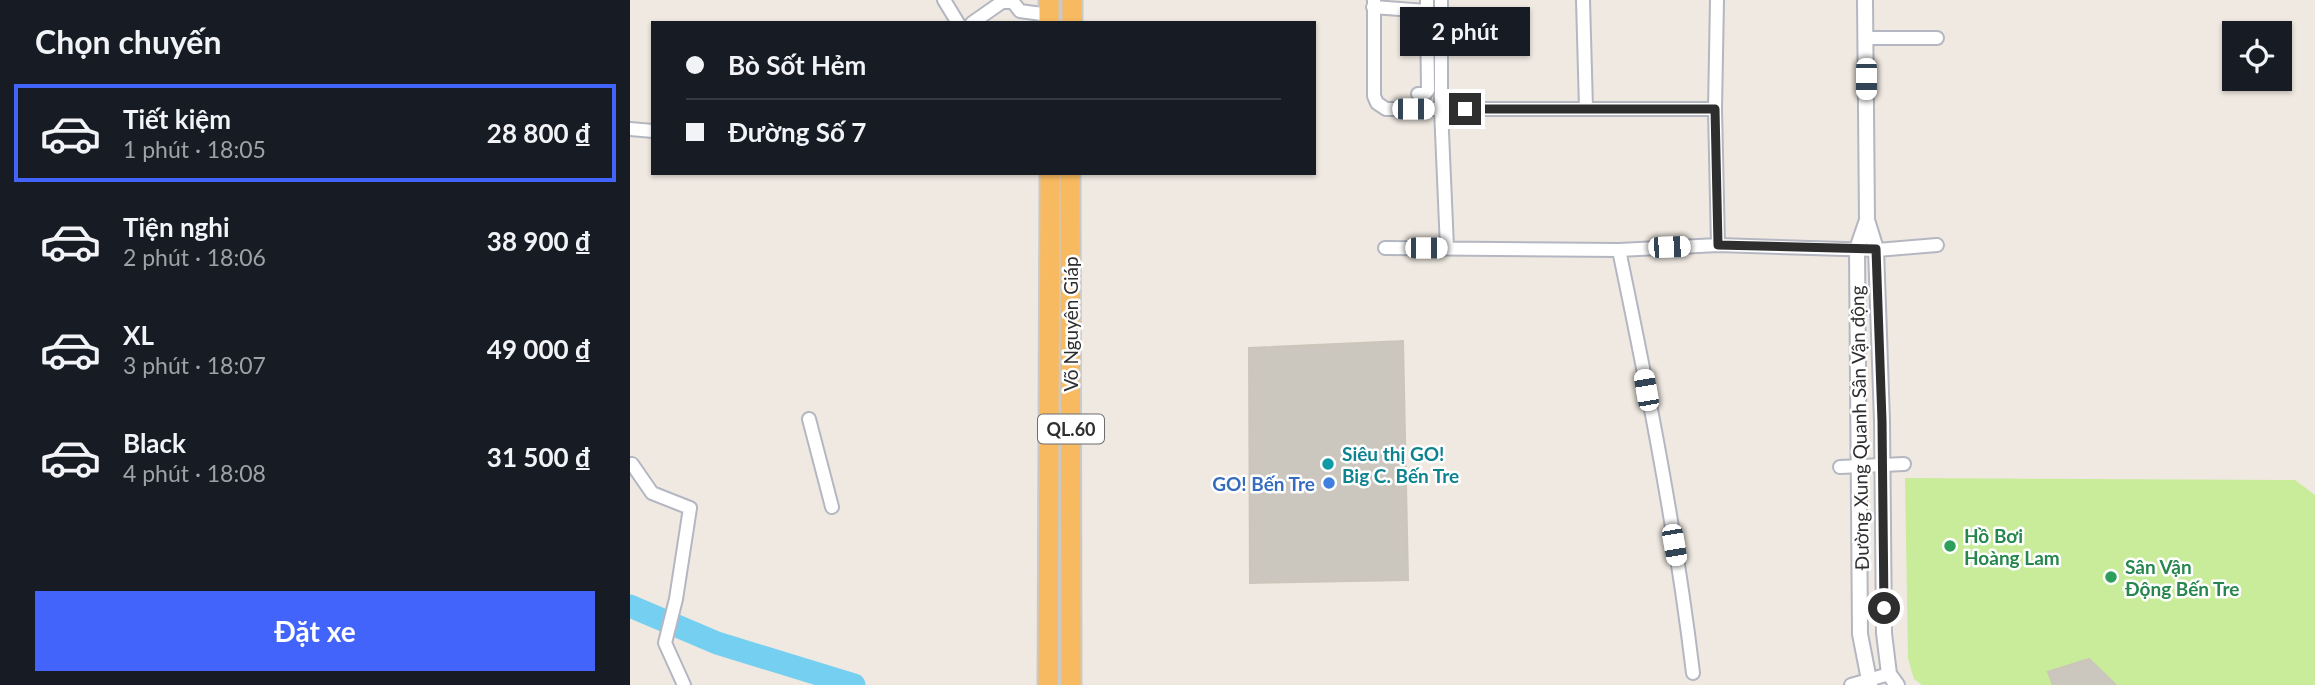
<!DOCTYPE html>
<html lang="vi">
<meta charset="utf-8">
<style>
body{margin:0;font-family:Lato,sans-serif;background:#242831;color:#f1f3f6;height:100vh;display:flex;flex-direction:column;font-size:26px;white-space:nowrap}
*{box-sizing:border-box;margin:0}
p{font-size:23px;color:#9ea1a6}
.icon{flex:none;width:38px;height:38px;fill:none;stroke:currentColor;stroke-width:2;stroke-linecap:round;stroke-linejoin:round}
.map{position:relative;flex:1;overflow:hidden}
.sheet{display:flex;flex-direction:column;background:#171b24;width:630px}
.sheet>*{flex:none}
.hud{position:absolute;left:21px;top:21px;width:665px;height:154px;border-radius:0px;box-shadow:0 2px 5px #0004;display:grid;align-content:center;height:154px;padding:0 35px;background:#171b24}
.controls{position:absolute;left:1592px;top:21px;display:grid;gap:14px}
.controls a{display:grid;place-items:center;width:70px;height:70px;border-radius:0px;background:#171b24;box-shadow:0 2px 5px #0004;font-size:35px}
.end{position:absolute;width:32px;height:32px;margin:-16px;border:9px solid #2e2e2e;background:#fff;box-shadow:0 0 0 4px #fff}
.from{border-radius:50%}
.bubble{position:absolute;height:49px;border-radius:0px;background:#171b24;box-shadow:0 2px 5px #0004;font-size:23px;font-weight:700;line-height:49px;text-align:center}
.car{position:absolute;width:21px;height:42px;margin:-21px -10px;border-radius:9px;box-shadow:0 0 5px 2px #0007;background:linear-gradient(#fff 24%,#345 0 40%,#fff 0 76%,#345 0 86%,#fff 0)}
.hud b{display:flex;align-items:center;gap:24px;height:66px;font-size:26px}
.hud b+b{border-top:2px solid #363941}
.hud i{width:18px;height:18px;background:#f1f3f6}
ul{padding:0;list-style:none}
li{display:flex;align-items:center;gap:21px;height:98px;margin:0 14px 10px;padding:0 21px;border:4px solid transparent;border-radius:0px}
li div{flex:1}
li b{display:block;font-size:26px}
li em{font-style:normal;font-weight:700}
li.active{border-color:#4264fb}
li>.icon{width:63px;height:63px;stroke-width:1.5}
h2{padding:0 35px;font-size:32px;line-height:84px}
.cta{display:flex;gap:14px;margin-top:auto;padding:14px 35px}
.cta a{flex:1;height:80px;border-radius:0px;background:#4264fb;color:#fff;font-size:28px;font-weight:700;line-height:80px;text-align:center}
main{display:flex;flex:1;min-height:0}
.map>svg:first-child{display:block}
.pitch{fill:#c9ec9a}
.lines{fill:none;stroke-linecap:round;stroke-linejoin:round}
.river{stroke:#75cff0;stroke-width:23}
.building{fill:#cbc7bf;stroke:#cbc5ba;stroke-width:2}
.minor-casing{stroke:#b4b7c1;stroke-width:16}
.tertiary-casing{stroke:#b4b7c1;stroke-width:18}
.trunk-casing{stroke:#c9c9c9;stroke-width:23}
.minor{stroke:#fff;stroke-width:12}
.tertiary{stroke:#fff;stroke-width:14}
.trunk{stroke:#f8ba60;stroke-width:19}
.route{stroke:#2e2e2e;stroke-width:9}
.culture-dot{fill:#0f9aa8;stroke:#fff;stroke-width:2.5}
.shop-dot{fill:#3f7fe0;stroke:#fff;stroke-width:2.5}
.leisure-dot{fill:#2e9e5b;stroke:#fff;stroke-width:2.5}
.labels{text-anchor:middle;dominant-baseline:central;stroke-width:5;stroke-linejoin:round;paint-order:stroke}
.shield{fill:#fff;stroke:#6d6d6d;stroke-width:2}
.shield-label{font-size:18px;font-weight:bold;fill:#2e2e2e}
.street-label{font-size:19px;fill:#2e2e2e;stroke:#fff}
.culture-label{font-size:19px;font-weight:bold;fill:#0d838f;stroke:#fff;text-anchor:start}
.shop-label{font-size:19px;font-weight:bold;fill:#366cbe;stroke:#fff;text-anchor:end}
.leisure-label{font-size:19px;font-weight:bold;fill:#27864d;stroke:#fff;text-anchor:start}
</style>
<main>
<section class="sheet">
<h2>Chọn chuyến</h2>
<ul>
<li class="active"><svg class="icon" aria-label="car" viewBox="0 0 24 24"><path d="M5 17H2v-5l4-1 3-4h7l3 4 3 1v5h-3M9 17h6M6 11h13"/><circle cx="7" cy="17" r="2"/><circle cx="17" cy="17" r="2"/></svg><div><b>Tiết kiệm</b><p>1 phút · 18:05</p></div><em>28 800 ₫</em></li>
<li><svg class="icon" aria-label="car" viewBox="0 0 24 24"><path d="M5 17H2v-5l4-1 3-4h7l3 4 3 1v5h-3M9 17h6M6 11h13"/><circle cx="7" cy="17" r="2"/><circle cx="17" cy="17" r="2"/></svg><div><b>Tiện nghi</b><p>2 phút · 18:06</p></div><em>38 900 ₫</em></li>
<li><svg class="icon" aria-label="car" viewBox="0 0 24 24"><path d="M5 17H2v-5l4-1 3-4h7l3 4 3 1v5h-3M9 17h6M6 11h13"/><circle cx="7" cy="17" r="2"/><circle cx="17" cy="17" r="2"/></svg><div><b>XL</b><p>3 phút · 18:07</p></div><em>49 000 ₫</em></li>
<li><svg class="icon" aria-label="car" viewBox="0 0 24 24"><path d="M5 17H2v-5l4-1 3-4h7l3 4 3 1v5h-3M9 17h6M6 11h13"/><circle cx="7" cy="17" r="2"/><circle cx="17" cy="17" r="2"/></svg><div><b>Black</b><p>4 phút · 18:08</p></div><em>31 500 ₫</em></li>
</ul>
<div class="cta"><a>Đặt xe</a></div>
</section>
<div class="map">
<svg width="1685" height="685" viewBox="0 0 1685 685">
<rect width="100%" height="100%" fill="#efe9e1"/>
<path class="pitch" d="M1275 478 1665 480 1685 495V685H1292L1284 679 1278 659Z"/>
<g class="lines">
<path class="river" d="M0 606 87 643 224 685"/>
</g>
<path class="building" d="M773 341 778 580 620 583 619 348Z
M1459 659 1486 685H1423L1418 672Z"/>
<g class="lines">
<defs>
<path id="minor" d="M314 0 328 23
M744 0V96L747 103 756 109H1085
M811 0V109L817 248
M953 0 956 108
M1087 0 1085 109 1088 245
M743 7 797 11V0
M342 23 372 2H383L390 11 419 15
M1236 38H1307
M788 94H795L798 90 797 11
M0 129 23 131
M755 248 989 250 1088 245 1247 250 1307 245
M989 250C1018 389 1046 531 1063 673
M179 419 202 507
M2 464 22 493 60 508 46 599 35 643 54 685
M1210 467 1274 464
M1221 685 1259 674"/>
<path id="tertiary" d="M1235 0 1237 220 1246 249 1252 421 1254 633 1259 674 1267 685
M1237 220 1227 249 1230 634 1240 685"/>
<path id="trunk" d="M419 0V23
M442 23V0
M440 173 441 685
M418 685 420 173"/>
</defs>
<use href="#minor" class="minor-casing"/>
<use href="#tertiary" class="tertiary-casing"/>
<use href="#trunk" class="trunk-casing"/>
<use href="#minor" class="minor"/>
<use href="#tertiary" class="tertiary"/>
<use href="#trunk" class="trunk"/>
</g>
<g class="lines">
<path class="route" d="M835 109H1085L1088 245 1246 249 1252 421 1254 608"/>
</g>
<circle class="culture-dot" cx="698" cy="464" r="7"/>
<circle class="shop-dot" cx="699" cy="483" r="7"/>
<g class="leisure-dot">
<circle cx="1320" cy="546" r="7"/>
<circle cx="1481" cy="577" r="7"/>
</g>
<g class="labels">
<rect class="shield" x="408" y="414.5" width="66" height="29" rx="5"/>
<g class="shield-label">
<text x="441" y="429">QL.60</text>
</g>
<g class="street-label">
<text transform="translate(440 324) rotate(-90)">Võ Nguyên Giáp</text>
<text transform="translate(1229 428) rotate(-91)">Đường Xung Quanh Sân Vận động</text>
</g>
<g class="culture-label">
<text x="712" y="453">Siêu thị GO!<tspan x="712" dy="22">Big C. Bến Tre</tspan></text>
</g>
<g class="shop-label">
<text x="685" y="483">GO! Bến Tre</text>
</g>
<g class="leisure-label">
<text x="1334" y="535">Hồ Bơi<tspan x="1334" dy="22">Hoàng Lam</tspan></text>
<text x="1495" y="566">Sân Vận<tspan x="1495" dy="22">Động Bến Tre</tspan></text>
</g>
</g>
</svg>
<div class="controls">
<a><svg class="icon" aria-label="locate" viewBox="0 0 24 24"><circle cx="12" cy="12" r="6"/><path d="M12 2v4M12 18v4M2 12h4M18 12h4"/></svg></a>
</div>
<i class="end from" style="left:1254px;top:608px"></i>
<i class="end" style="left:835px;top:109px"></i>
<div class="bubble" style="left:770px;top:7px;width:130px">2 phút</div>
<i class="car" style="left:1236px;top:79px;rotate:180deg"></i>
<i class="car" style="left:783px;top:109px;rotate:90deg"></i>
<i class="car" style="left:1039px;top:247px;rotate:88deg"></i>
<i class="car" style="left:796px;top:248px;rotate:90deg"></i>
<i class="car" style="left:1016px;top:390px;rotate:350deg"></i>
<i class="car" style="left:1044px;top:545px;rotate:170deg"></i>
<div class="hud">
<b><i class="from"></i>Bò Sốt Hẻm</b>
<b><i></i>Đường Số 7</b>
</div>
</div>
</main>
